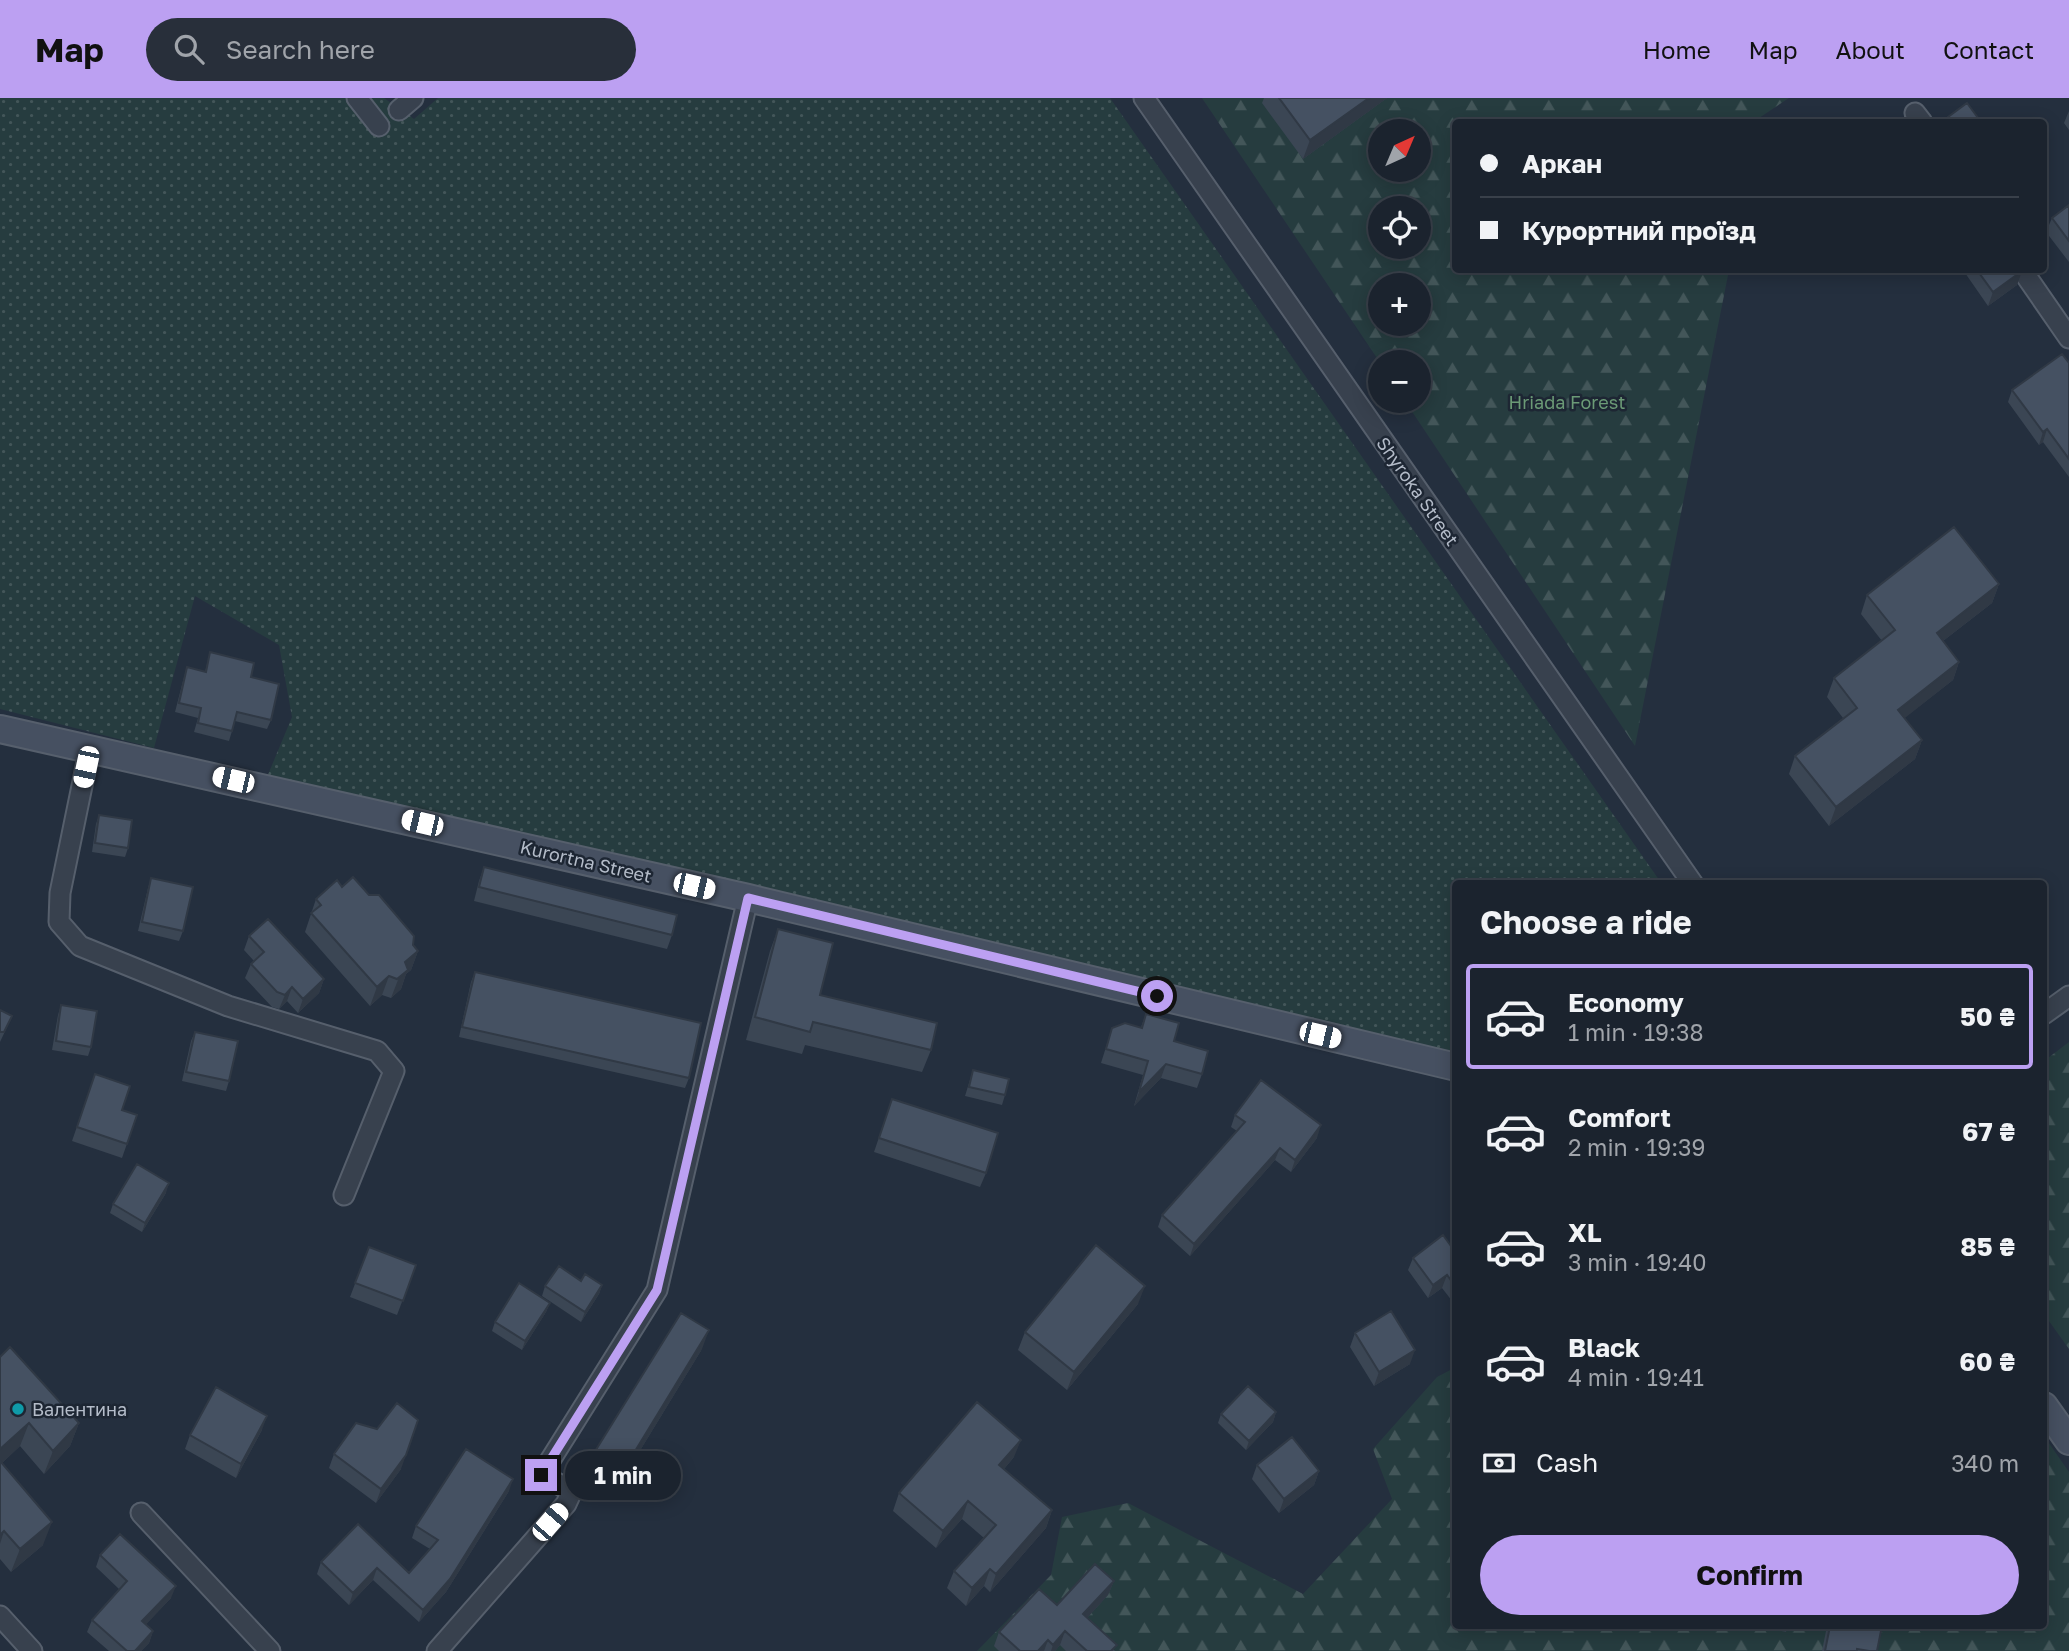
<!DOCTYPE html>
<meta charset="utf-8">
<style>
body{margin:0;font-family:"Golos Text",sans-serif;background:#282f3a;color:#f1f3f6;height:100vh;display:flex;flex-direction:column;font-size:26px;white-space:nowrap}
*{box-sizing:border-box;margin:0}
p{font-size:23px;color:#a0a4aa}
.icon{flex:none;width:38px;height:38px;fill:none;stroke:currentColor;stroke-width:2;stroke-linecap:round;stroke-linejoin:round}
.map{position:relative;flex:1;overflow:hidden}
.side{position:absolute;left:1452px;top:782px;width:595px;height:749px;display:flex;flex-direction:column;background:#1b232e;border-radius:7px;box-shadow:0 4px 18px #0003,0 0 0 2px #39404a}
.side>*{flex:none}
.top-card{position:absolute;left:1452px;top:21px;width:595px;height:154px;border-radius:7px;box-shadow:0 4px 18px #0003,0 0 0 2px #39404a;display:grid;align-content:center;height:154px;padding:0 28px;background:#1b232e}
.needle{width:46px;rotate:44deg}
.tools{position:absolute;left:1368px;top:21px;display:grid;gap:14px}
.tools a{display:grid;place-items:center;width:63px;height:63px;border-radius:50%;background:#1b232e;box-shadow:0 4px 18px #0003,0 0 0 2px #39404a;font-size:35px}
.end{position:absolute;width:32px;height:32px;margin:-16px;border:9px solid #bca0f2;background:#111;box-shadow:0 0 0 4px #111}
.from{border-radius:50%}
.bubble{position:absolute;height:49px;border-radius:24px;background:#1b232e;box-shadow:0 4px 18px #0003,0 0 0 2px #39404a;font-size:23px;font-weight:700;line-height:49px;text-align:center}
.car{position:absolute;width:21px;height:42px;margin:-21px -10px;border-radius:9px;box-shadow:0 0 5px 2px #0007;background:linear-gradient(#fff 24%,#345 0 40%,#fff 0 76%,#345 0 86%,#fff 0)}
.top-card b{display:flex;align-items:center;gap:24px;height:66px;font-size:26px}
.top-card b+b{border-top:2px solid #39404a}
.top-card i{width:18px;height:18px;background:#f1f3f6}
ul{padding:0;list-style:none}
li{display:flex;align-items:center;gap:21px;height:105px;margin:0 14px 10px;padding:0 14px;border:4px solid transparent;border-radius:7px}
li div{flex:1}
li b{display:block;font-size:26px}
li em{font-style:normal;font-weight:700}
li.active{border-color:#bca0f2}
li>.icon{width:63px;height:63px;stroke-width:1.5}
h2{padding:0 28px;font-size:32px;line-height:84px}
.pay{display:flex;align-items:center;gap:18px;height:77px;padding:0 28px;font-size:26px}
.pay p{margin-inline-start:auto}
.button{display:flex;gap:14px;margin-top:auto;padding:14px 28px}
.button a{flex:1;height:80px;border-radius:42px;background:#bca0f2;color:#111;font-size:28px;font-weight:700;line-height:80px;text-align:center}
header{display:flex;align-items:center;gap:42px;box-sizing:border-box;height:98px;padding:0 35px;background:#bca0f2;color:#111}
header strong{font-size:33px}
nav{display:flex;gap:38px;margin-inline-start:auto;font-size:24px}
.search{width:490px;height:63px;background:#282f3a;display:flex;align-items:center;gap:18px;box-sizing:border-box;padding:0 24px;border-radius:38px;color:#a0a4aa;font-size:26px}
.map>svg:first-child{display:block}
.grass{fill:url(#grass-dots)}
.forest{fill:url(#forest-firs);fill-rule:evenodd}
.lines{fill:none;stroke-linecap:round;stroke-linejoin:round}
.minor-casing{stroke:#565f6c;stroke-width:23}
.secondary-casing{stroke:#565f6c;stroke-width:30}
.minor{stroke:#38414e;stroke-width:19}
.secondary{stroke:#465061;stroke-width:26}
.wall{fill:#3b4654}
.shaded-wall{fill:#303945}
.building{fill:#455162;stroke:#303945;stroke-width:2}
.route{stroke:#bca0f2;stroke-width:9}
.culture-dot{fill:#0f9aa8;stroke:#1d2633;stroke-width:2.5}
.labels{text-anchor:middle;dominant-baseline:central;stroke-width:5;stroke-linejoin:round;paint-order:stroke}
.park-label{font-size:18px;fill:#6b9a76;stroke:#1d2633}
.street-label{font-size:18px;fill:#b4bcc9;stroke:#1d2633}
.poi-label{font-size:18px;fill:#b4bcc9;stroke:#1d2633;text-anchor:start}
</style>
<header>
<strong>Map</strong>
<div class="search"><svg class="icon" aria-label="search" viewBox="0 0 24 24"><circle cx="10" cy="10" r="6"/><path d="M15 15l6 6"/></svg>Search here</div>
<nav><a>Home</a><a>Map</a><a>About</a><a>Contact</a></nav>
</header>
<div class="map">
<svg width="2069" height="1553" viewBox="0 0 2069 1553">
<defs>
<pattern id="grass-dots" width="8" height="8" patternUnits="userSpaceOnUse" patternTransform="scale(1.75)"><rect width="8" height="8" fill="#263c3f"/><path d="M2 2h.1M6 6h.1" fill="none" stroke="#435659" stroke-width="1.8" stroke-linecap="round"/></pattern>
<pattern id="forest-firs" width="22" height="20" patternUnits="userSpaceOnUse" patternTransform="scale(1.75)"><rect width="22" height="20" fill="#263c3f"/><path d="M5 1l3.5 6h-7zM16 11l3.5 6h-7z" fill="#435659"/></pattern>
</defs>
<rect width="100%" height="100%" fill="#242f3e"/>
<path class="grass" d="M0 0H384L414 21 438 0H1110L1662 786H1456V958L1040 856 267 679 292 619 279 547 195 498 154 650 0 611Z"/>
<path class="forest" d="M1202 0H1789L1759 20 1758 24H1456V172H1729L1635 648 1405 303H1419V264L1381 266ZM1381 33H1419V72H1381ZM1381 110H1419V149H1381ZM1381 187H1419V226H1381Z
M2069 944V1251L2044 1216V963Z
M1456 1269V1528H2044V1338L2069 1374V1553H977L1051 1477 1062 1419 1128 1405 1303 1496 1392 1401 1373 1351 1437 1279Z"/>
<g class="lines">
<defs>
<path id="minor" d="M357 0 379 28
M1144 0 1693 786
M399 12 413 0
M1915 15 1922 24
M2022 172 2069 240
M90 649 60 795 59 824 80 848 228 908 377 953 394 973 344 1097
M2044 916 2069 898
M141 1415 270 1553
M0 1518 32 1553
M437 1553 566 1406 572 1393 541 1377 657 1192 748 800"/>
<path id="secondary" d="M0 631 748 800 1456 969
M2044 1308 2069 1343"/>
</defs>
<use href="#minor" class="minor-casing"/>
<use href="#secondary" class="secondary-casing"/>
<use href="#minor" class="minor"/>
<use href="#secondary" class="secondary"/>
</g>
<path class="wall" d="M1264 0H1387L1303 61 1262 5Z
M2069 13V32L2064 25Z
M2069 107V164L2046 134 2052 120Z
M1963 172H2021L2017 187 1988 208Z
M2069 265V379L2043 344 2039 347 2008 304 2012 292Z
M1999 486 1992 505 1943 543 1959 564 1953 582 1904 620 1922 642 1915 661 1829 728 1789 676 1795 658 1843 620 1827 599 1834 580 1882 543 1861 516 1867 497Z
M210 554 251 579 271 622 267 631 235 623 229 643 194 634 198 620 175 614 184 579 187 569 205 574Z
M99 717 128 750 125 759 92 754 96 726Z
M484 769 672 837 667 851 474 803 479 783Z
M151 780 183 833 179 843 138 833 148 790Z
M342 789 413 847 418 853 411 872 406 876 401 891 391 900 382 897 370 908 305 834 316 801Z
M778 831 820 897 931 952 922 974 805 947 802 956 746 942 770 853Z
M249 838 324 881 319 895 298 915 287 903 279 911 272 909 245 880 251 866 254 863 244 852Z
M475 874 689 980 685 990 459 939 471 884Z
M61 907 91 949 88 958 52 952 58 917Z
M0 912 8 927 0 944Z
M1146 916 1174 943 1202 976 1197 990 1161 980 1134 1008 1143 977 1101 965 1112 930 1141 929Z
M195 934 229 983 226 993 182 983 191 943Z
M973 972 1005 997 1002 1007 965 998Z
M95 976 122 1012 137 1017 122 1060 72 1043Z
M892 1001 986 1075 980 1089 874 1054Z
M1235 1017 1317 1040 1291 1074 1275 1062 1190 1158 1158 1129 1162 1117 1237 1033 1231 1029Z
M166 1095 142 1134 110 1115 113 1106Z
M369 1149 416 1167 397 1217 350 1199Z
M1456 1155V1208L1442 1190 1428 1200 1408 1172 1413 1160Z
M581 1183 602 1187 599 1196 581 1224 542 1198 545 1188Z
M550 1205 546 1214 522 1252 492 1233 495 1224Z
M1138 1206 1067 1292 1018 1252 1025 1234Z
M1355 1235 1410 1266 1374 1288 1350 1249Z
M702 1251 611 1400 582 1382 589 1363Z
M0 1259 79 1325 70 1348 44 1376 20 1348 2 1365 43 1447 11 1474 0 1461Z
M1276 1314 1273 1324 1246 1352 1218 1325 1221 1316Z
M377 1331 401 1371 376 1405 329 1370 334 1356Z
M262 1332 236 1380 185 1351 190 1337Z
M1014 1359 1004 1371 1052 1412 1046 1430 990 1494 984 1488 966 1508 947 1490 954 1473 984 1440 962 1421 936 1450 893 1413 899 1395Z
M1257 1367 1319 1373 1314 1387 1279 1415 1252 1381Z
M509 1393 446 1494 419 1524 373 1482 349 1507 317 1476 321 1464 358 1426 409 1475 430 1451 412 1440 416 1428Z
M100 1457 171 1500 146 1526 153 1533 149 1545 141 1553H109L87 1534 92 1522 119 1491 96 1469Z
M1114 1483 1108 1497 1087 1520 1115 1553H1066L1060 1547 1055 1553H999L994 1548 999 1534Z
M1767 1528H1788L1786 1534 1767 1530Z
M1827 1528H1882L1877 1553H1822Z"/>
<path class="shaded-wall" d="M1369 0H1387L1303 61 1310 42Z
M2022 173 2017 187 1988 208 1993 194Z
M2047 331 2043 344 2039 347 2043 334Z
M1999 486 1992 505 1930 553 1937 535Z
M1959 564 1953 582 1891 631 1898 612Z
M1922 642 1915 661 1829 728 1836 709Z
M418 853 411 872 406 876 401 891 391 900 405 864Z
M389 878 382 897 370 908 377 889Z
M324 881 319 895 298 915 303 901Z
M292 889 287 903 279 911 285 897Z
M1166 966 1161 980 1134 1008 1139 994Z
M1321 1027 1317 1040 1291 1074 1295 1062Z
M1280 1050 1275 1062 1190 1158 1194 1146Z
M169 1085 166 1095 142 1134 145 1125Z
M1447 1177 1442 1190 1428 1200 1433 1187Z
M602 1187 599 1196 581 1224 585 1214Z
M1145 1188 1138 1206 1067 1292 1074 1274Z
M550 1205 546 1214 522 1252 525 1243Z
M709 1232 702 1251 611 1400 618 1381Z
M1415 1252 1410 1266 1374 1288 1379 1274Z
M1276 1314 1273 1324 1246 1352 1249 1343Z
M267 1318 262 1332 236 1380 241 1366Z
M29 1325 20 1348 0 1367V1351Z
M79 1325 70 1348 44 1376 53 1353Z
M1021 1342 1014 1359 993 1384 999 1367Z
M406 1357 401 1371 376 1405 381 1391Z
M1319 1373 1314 1387 1279 1415 1284 1401Z
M513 1381 509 1393 446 1494 419 1524 423 1512Z
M968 1403 962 1421 936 1450 943 1433Z
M1052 1412 1046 1430 990 1494 996 1476Z
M52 1424 43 1447 11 1474 20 1451Z
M4 1433 0 1446V1437Z
M377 1470 373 1482 349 1507 353 1495Z
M990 1471 984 1488 966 1508 972 1490Z
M1114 1483 1108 1497 1078 1530 1083 1516Z
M176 1488 171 1500 138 1535 142 1523Z
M153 1533 149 1545 141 1553H135Z
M1065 1533 1060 1547 1055 1553H1051L1053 1547Z
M1048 1542 1044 1553H1038Z"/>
<path class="building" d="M1279 0H1369L1310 42Z
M1967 5 1981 24H1951L1948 19Z
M2069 107V143L2052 120Z
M1977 172H2021L2022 173 1993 194Z
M2062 256 2069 265V361L2047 331 2043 334 2012 292Z
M1954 429 1999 486 1937 535 1959 564 1898 612 1922 642 1836 709 1795 658 1857 610 1834 580 1895 532 1867 497Z
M210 554 254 565 251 579 279 586 271 622 237 614 232 633 198 625 201 610 179 605 187 569 206 574Z
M99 717 132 722 128 750 95 745Z
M484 769 677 817 672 837 479 789Z
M353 779 369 797H379L414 838 413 847 418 853 405 864 408 872 397 881 389 878 377 889 311 815 321 807 316 801 337 782 342 789Z
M151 780 193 789 183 833 142 824Z
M268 821 324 881 303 901 292 889 285 897 277 894 251 866 264 854 249 838Z
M778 831 833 845 820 897 937 925 931 952 813 924 810 934 755 919Z
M475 874 701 925 689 980 462 929Z
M61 907 97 913 91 949 56 943Z
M0 912 12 918 4 934H0Z
M1146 916 1179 925 1174 943 1208 953 1202 976 1166 966 1139 994 1148 963 1106 951 1112 930 1125 925 1142 930Z
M195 934 238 943 229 983 186 974Z
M973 972 1009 981 1005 997 969 989Z
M95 976 130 988 122 1012 137 1017 127 1046 77 1029Z
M1261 982 1321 1027 1295 1062 1280 1050 1194 1146 1162 1117 1245 1024 1235 1017Z
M892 1001 998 1035 986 1075 879 1040Z
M137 1066 169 1085 145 1125 113 1106Z
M1443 1137 1456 1155V1189L1447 1177 1433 1187 1413 1160Z
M1096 1147 1145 1188 1074 1274 1025 1234Z
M369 1149 416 1167 403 1203 355 1185Z
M559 1168 581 1183 585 1176 602 1187 585 1214 545 1188Z
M519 1185 550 1205 525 1243 495 1224Z
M1391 1213 1415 1252 1379 1274 1355 1235Z
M681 1215 709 1232 618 1381 589 1363Z
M10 1249 79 1325 53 1353 29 1325 0 1351V1259Z
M1248 1288 1276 1314 1249 1343 1221 1316Z
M216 1289 267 1318 241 1366 190 1337Z
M977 1304 1021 1342 999 1367 1052 1412 996 1476 990 1471 972 1490 954 1473 996 1427 968 1403 943 1433 899 1395Z
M397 1305 418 1322 406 1357 381 1391 334 1356 356 1325 377 1331Z
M1292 1339 1319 1373 1284 1401 1257 1367Z
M466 1351 513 1381 450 1481 423 1512 377 1470 353 1495 321 1464 358 1426 409 1475 438 1442 416 1428Z
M0 1363 52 1424 20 1451 4 1433 0 1437Z
M120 1436 176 1488 142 1523 153 1533 135 1553H127L92 1522 127 1483 100 1457Z
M1095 1466 1114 1483 1083 1516 1117 1547 1111 1553H1087L1065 1533 1053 1547 1048 1542 1038 1553H1020L999 1534 1039 1491 1057 1507Z
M1830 1528H1882L1877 1553H1869L1857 1551V1553H1825Z"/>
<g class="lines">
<path class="route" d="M541 1377 657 1192 748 800 1157 898"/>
</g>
<circle class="culture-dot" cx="18" cy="1311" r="7"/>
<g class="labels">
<g class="park-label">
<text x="1567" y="304">Hriada Forest</text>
</g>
<g class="street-label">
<text transform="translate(1418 393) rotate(55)">Shyroka Street</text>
<text transform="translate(586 763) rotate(13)">Kurortna Street</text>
</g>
<g class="poi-label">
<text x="32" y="1311">Валентина</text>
</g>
</g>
</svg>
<div class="tools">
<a><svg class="needle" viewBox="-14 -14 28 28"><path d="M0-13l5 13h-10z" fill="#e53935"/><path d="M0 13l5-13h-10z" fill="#a0a4aa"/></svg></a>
<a><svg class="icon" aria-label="locate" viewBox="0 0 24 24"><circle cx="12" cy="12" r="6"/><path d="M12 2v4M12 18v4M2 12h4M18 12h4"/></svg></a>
<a>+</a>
<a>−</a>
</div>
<i class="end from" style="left:1157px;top:898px"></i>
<i class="end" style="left:541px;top:1377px"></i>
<div class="bubble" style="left:565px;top:1353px;width:116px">1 min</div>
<i class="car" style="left:86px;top:669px;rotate:192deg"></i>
<i class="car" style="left:233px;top:682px;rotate:283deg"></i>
<i class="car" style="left:422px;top:725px;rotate:283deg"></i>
<i class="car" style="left:694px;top:788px;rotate:103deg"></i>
<i class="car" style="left:1320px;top:937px;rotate:103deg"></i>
<i class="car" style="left:550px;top:1424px;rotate:41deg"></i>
<div class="top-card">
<b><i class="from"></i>Аркан</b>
<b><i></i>Курортний проїзд</b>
</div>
<section class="side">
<h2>Choose a ride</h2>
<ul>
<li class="active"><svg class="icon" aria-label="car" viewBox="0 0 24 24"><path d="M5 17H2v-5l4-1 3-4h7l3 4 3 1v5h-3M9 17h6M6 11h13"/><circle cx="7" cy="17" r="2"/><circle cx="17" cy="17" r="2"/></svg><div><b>Economy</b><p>1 min · 19:38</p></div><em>50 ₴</em></li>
<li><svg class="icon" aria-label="car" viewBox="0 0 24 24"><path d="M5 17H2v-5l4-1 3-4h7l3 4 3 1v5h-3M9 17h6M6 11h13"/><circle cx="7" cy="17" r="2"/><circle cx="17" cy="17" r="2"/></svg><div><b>Comfort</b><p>2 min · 19:39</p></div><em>67 ₴</em></li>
<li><svg class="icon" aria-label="car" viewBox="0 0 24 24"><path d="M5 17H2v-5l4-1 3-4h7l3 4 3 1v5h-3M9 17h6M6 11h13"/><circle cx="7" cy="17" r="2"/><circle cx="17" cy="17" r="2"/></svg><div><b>XL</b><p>3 min · 19:40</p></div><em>85 ₴</em></li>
<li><svg class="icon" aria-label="car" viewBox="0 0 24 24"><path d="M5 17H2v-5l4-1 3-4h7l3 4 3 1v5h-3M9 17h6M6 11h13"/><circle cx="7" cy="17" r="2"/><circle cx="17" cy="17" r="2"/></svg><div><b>Black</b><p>4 min · 19:41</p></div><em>60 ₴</em></li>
</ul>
<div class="pay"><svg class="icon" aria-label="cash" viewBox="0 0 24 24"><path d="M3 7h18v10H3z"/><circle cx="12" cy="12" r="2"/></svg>Cash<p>340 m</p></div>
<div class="button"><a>Confirm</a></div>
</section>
</div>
